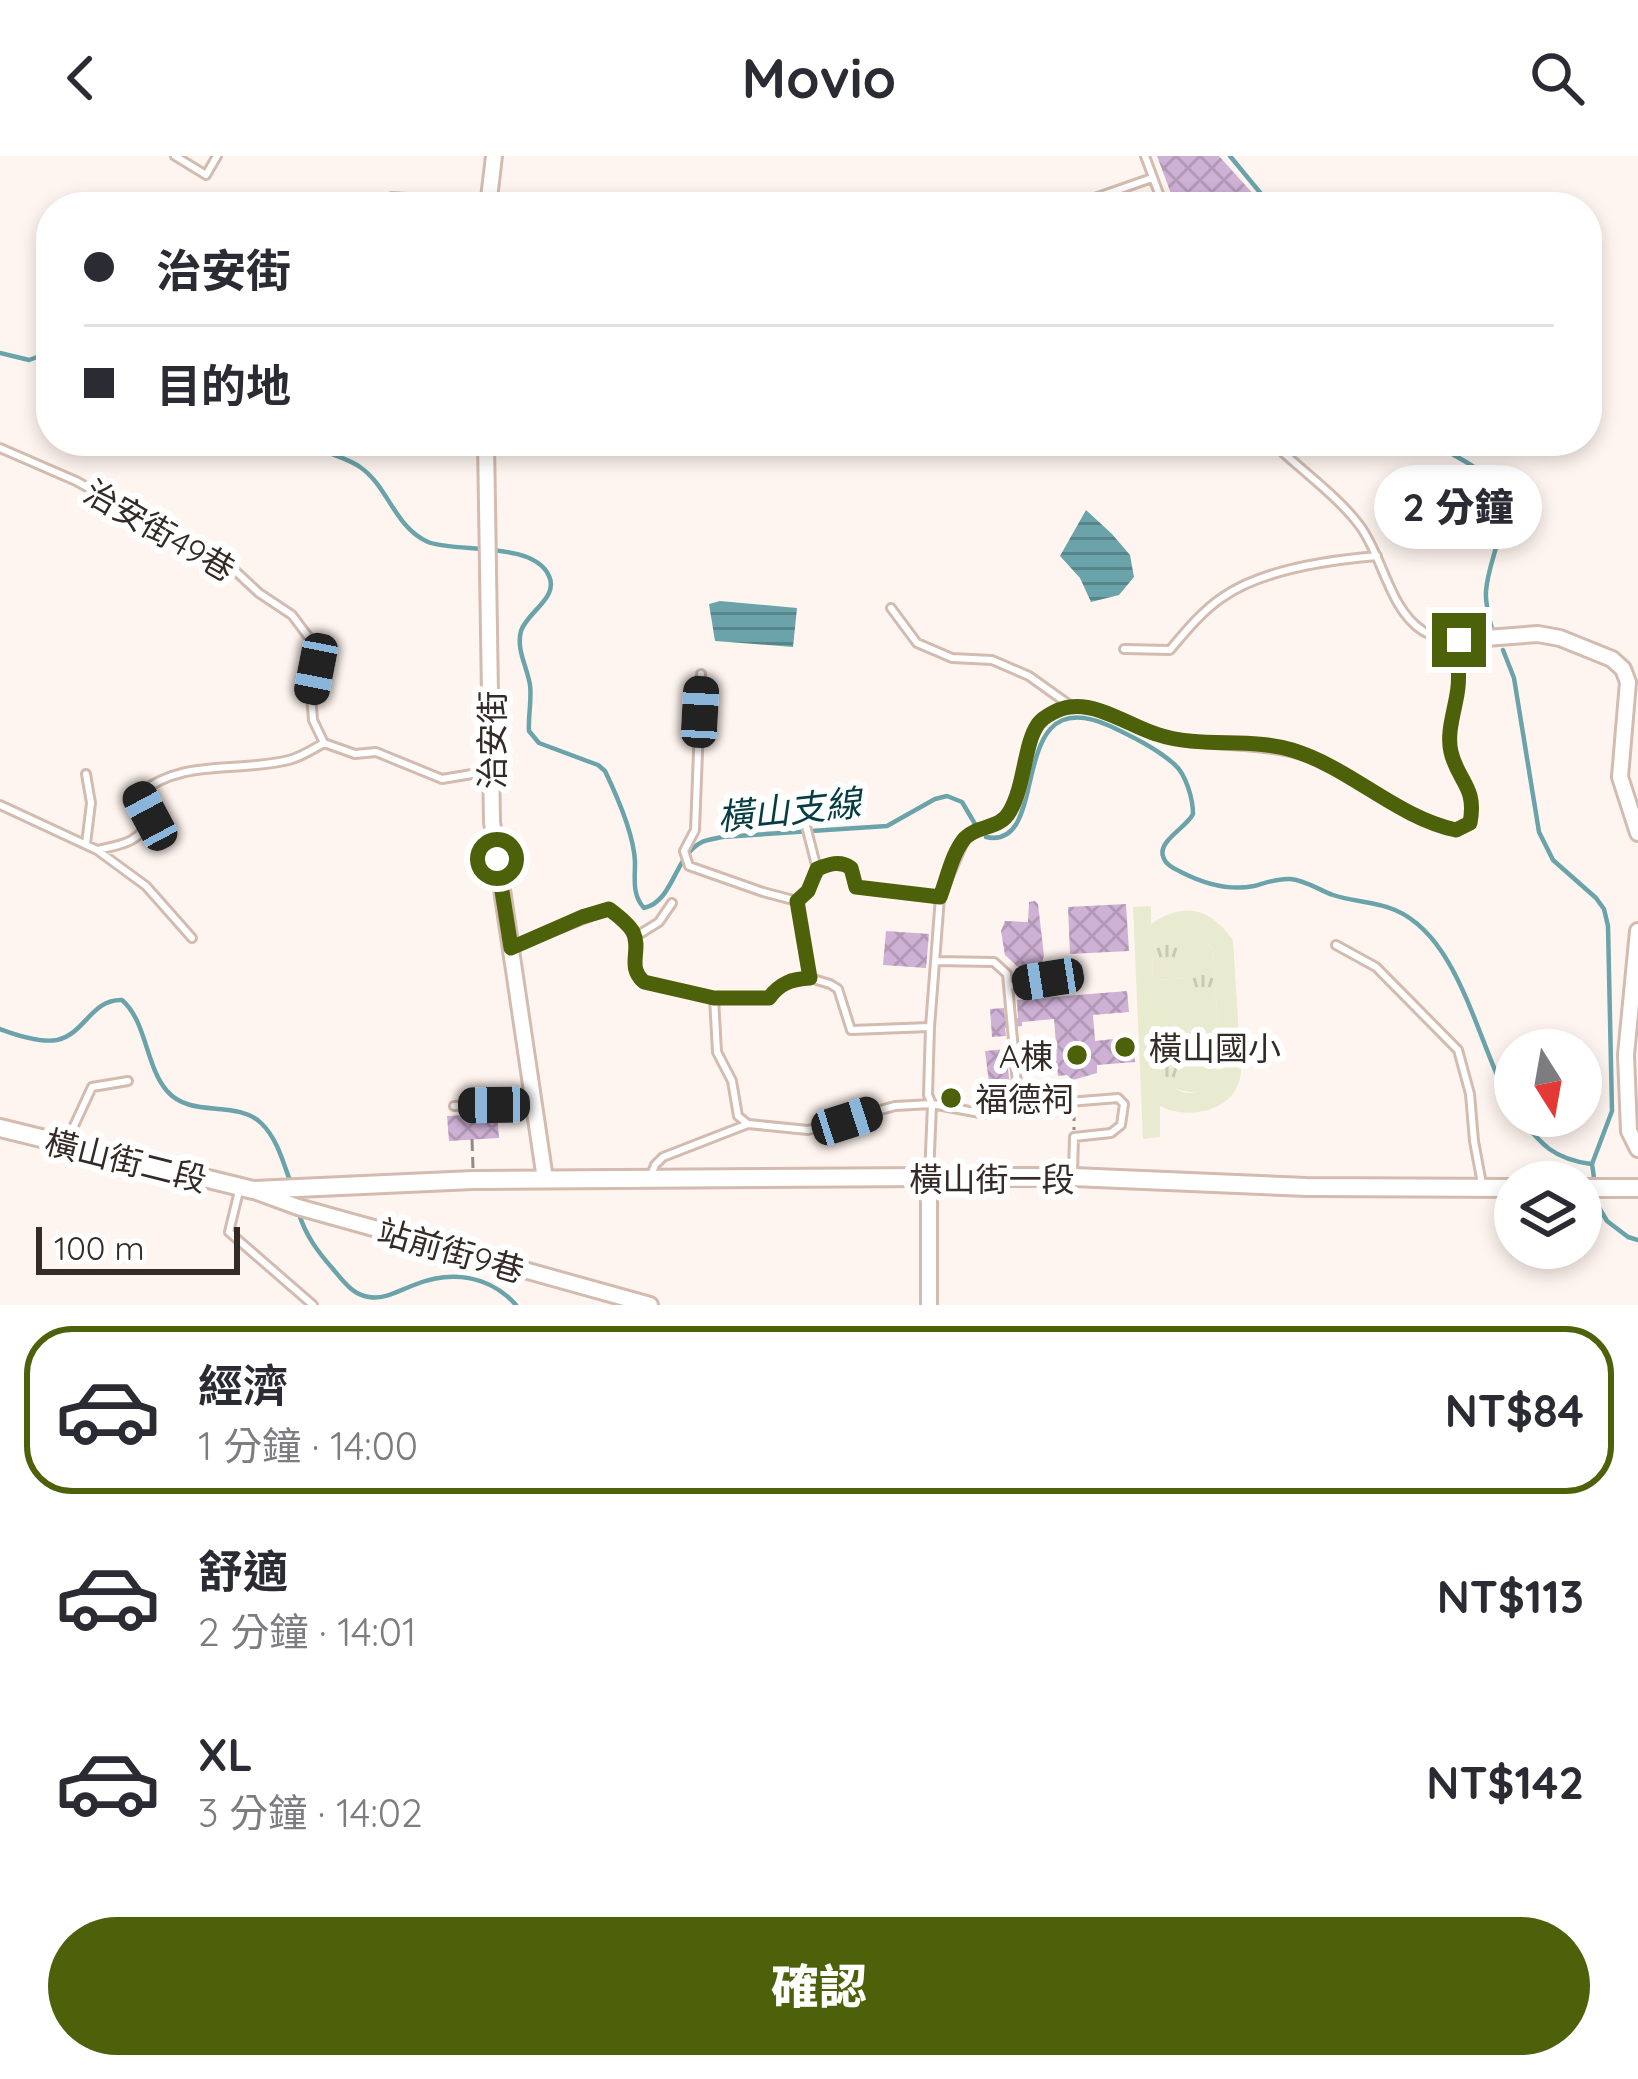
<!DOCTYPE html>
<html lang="zh-TW">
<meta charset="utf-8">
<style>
body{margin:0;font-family:Quicksand,"Noto Sans TC",sans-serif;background:#f7f7f7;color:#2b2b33;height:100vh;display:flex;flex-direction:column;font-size:45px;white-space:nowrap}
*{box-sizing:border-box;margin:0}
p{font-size:39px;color:#7c7c81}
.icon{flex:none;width:66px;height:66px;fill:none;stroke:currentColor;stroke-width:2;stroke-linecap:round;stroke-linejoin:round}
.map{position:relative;height:1149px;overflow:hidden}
.side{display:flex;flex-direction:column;background:#fff;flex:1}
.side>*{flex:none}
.guide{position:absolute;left:36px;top:36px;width:1566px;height:264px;border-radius:48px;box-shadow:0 6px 18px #0003;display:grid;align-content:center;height:264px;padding:0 48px;background:#fff}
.needle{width:78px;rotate:169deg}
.fabs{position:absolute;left:1494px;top:873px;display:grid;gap:24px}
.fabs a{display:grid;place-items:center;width:108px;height:108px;border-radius:50%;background:#fff;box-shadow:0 6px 18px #0003;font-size:60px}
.scale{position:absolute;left:36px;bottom:30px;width:204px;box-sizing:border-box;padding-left:12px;border:6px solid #352b26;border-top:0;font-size:33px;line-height:42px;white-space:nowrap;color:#352b26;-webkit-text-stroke:9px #fff;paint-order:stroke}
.end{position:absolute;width:54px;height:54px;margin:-27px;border:15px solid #4d610a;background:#fff;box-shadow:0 0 0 6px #fff}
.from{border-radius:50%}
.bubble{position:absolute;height:84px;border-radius:42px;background:#fff;box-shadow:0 6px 18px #0003;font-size:39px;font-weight:800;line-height:84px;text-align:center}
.car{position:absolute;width:36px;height:72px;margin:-36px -18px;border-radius:15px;box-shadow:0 0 9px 3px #0007;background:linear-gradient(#222 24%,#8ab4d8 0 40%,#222 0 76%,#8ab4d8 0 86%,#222 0)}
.guide b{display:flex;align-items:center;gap:42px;height:114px;font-size:45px}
.guide b+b{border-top:3px solid #e1e1e2}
.guide i{width:30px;height:30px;background:#2b2b33}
ul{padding:21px 0 0;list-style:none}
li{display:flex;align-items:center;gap:36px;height:168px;margin:0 24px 18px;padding:0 24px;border:6px solid transparent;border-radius:48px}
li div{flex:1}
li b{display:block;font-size:45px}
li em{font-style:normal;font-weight:800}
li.selected{border-color:#4d610a}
li>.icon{width:108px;height:108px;stroke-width:1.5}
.cta{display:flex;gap:24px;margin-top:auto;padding:24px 48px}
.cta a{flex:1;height:138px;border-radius:72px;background:#4d610a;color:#fff;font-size:48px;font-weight:800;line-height:138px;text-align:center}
header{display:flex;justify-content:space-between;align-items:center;height:156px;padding:0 48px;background:#fff;font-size:54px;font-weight:800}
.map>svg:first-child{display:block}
.grass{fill:url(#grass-tufts)}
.pitch{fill:#e9ebd0;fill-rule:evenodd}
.water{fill:url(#water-rules)}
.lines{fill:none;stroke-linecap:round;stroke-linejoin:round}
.stream{stroke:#6aa3a9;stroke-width:4.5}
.building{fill:url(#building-cross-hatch)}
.service-casing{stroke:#d3bbaf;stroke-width:12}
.minor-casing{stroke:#d3bbaf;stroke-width:20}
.tertiary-casing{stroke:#d3bbaf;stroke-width:22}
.path{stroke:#948a85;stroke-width:3;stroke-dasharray:12 6;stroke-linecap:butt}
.service{stroke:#fff;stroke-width:6}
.minor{stroke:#fff;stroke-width:14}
.tertiary{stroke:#fff;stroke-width:16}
.route{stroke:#4d610a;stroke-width:15}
.poi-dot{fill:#4d610a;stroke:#fff;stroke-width:4.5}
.labels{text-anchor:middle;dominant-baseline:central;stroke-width:12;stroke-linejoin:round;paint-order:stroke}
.street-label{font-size:33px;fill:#352b26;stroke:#fff}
.poi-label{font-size:33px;fill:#352b26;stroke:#fff;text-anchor:start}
.water-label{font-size:36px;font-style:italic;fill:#053d42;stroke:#fff}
</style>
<header><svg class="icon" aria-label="back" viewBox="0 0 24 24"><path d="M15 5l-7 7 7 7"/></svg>Movio<svg class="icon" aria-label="search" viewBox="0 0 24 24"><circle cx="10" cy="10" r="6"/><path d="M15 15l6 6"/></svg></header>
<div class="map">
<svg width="1638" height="1149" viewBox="0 0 1638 1149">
<defs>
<pattern id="grass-tufts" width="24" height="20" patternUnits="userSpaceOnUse" patternTransform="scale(3)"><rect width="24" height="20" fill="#e9ebd0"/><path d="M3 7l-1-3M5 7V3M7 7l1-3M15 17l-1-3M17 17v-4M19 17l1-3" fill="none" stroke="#c8cab2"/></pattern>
<pattern id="water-rules" width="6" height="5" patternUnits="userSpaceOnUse" patternTransform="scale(3)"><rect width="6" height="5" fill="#6aa3a9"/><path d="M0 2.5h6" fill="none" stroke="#588589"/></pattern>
<pattern id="building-cross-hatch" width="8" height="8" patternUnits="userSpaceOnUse" patternTransform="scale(3)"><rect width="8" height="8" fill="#cfb1d5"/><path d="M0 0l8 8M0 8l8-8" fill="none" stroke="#b298b7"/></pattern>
</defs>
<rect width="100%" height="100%" fill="#fff5f0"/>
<path class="grass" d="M1170 774C1193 774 1199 774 1213 794L1220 906C1218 914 1216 926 1208 932 1195 940 1172 935 1163 923 1158 915 1159 904 1158 894L1192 891 1186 822 1153 824C1152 801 1150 788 1170 774Z"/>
<path class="pitch" d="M1151 750V768C1184 746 1209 751 1233 784 1235 816 1237 847 1239 879 1240 891 1242 904 1241 916 1238 955 1189 965 1160 950V981L1143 983 1133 751ZM1171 774C1192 774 1201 776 1213 794L1220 906C1208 954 1158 943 1159 895L1192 892 1187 822 1153 824C1152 800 1150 788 1171 774Z"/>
<path class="water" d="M1086 354 1112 378 1130 399 1134 421 1119 439 1091 446 1080 422 1060 400Z
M720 445 797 452 793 491 715 485 709 448Z"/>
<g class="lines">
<path class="stream" d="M1230 0 1272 51
M0 197 29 204 51 196
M312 285C325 299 344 300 360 311 388 330 395 372 428 386 456 397 534 385 549 420 559 442 527 456 521 475 516 494 527 510 530 529 532 544 528 560 529 575L539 587 598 609 605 615C617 640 634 679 635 706 635 723 632 739 644 752 674 745 674 700 702 686 708 683 715 683 722 681L887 670 935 643 947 640 962 646 978 673
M1432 285C1447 297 1466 304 1481 316 1523 352 1489 394 1486 435 1485 448 1489 461 1492 473
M1503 494 1514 522 1539 676 1553 704 1596 742 1604 753 1608 770 1612 955 1592 1008 1598 1050 1607 1065 1628 1081 1638 1084
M986 681C1054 696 1002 521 1110 570 1131 580 1156 592 1174 608 1186 618 1193 643 1193 658 1187 671 1158 685 1163 700 1165 709 1175 713 1183 717 1205 728 1229 735 1254 730 1265 727 1278 722 1290 723 1305 724 1319 734 1333 739 1353 746 1375 745 1395 754 1463 783 1478 896 1515 954
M0 873C16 879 40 887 57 884 85 878 91 843 122 844 147 866 145 909 167 935 191 963 236 943 261 967 277 982 283 1006 290 1025
M1519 960C1541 989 1554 1003 1591 1008
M299 1058C306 1080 318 1096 333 1113 343 1125 353 1139 369 1141 384 1144 400 1134 414 1129 451 1114 489 1119 516 1149"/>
</g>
<path class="building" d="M1157 0H1219L1265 51H1176Z
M1035 745 1038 748 1044 800 1041 809 1018 811 1005 799 1001 775 1005 765 1028 766 1029 746Z
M1126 748 1129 795 1070 798 1068 751Z
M886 775 929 778 926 812 883 809Z
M1127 835 1129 856 1093 859 1095 885 1132 881 1135 906 1097 909V917L1073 924 1067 919 1058 920 1057 911 1022 913 1020 891 1056 888 1054 863 1022 866V870L1005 872 1006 880 992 881 990 853 1004 852 1005 864 1018 862 1017 844Z
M1006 893 1011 941 991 943 985 895Z
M497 957 499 982 449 985 447 960Z"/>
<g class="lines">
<defs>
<path id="service" d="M175 0 206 19 217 0
M1145 0 1164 51
M392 41 485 47
M1069 51 1152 22
M0 292 76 325 209 398 231 411 259 437 292 459 310 483 316 513 311 538 313 564 324 587 355 598 376 596 442 623 490 615
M891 452 917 487 952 502 992 504 1029 520 1071 550
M1124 493 1170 494C1185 476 1203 454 1223 441 1263 413 1329 404 1377 400
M701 518 695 674 684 695 689 710 763 736 797 745
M0 649 97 694 146 730 192 782
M806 670 817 713
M86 688 91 647 86 618
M97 694C121 689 143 686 150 660L139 638C182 602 237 617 289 604 301 601 313 593 324 587
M635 781 659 766 672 747
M1336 789 1376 811 1458 894 1470 938 1474 985 1482 1028
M513 791 609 753C617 759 628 767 633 776 642 795 626 810 644 826L714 842 769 841 791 823 810 822 830 828 838 833 851 874 930 871
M935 805 994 806 1007 818 1019 950
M810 822 797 745C818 729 815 694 851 712L856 731 940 741
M1008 830 1048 823
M714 842 717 896 732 925 738 960 748 968 808 974 895 950 932 948 985 958 1019 950 1118 942 1124 948 1121 969 1111 977 1074 981 1073 1017
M454 950 531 948
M66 987 92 931 128 925
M929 1021 932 948 928 939 930 871 940 741 965 683C977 673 994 673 1005 663 1034 635 1016 579 1052 558 1085 539 1124 568 1156 578 1212 596 1272 582 1326 608 1370 628 1408 663 1456 675L1470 666C1477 630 1458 626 1451 596 1446 575 1456 552 1458 531 1460 515 1456 499 1459 484 1447 482 1433 481 1423 475 1389 453 1383 401 1360 370 1338 340 1298 312 1271 285
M650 1022 655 1009 663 1001 748 968
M239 1035 229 1076 313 1149"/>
<path id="minor" d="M488 51 494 0
M486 285 492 666 545 1023
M1459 484 1538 478 1560 482 1612 503 1623 513 1628 526 1620 621 1638 677
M1638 775 1626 899 1629 975 1638 993
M257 1036 298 1051 650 1149
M929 1149V1021"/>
<path id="tertiary" d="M0 972 253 1034 473 1024 929 1021H1073L1307 1031 1515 1032
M1581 1032H1638"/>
</defs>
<use href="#service" class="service-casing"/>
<use href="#minor" class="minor-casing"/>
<use href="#tertiary" class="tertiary-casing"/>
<path class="path" d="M1074 953V974
M472 983 473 1012"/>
<use href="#service" class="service"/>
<use href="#minor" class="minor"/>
<use href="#tertiary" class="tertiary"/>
</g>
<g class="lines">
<path class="route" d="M497 703 511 792 582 761 609 753C617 759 628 767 633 776 642 795 626 810 644 826L714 842H769C780 827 792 823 810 822L797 745 808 735 817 713C829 708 840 704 851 712L856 731 940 741C947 723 952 697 965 682 979 668 1000 674 1010 655 1025 629 1024 588 1038 568 1044 560 1060 552 1070 551 1099 547 1130 570 1156 578 1200 593 1249 581 1292 594 1351 612 1396 661 1456 674L1470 667C1477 630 1458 626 1451 596 1446 575 1456 552 1458 531 1460 515 1456 499 1459 484"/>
</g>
<g class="poi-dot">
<circle cx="1125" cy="891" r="12"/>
<circle cx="1077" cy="899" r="12"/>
<circle cx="951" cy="942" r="12"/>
</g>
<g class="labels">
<g class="street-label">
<text transform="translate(160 374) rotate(30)">治安街49巷</text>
<text transform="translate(491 584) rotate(-90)">治安街</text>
<text transform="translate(126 1004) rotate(14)">橫山街二段</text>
<text x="992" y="1022">橫山街一段</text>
<text transform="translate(451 1094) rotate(16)">站前街9巷</text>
</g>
<g class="poi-label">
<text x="1149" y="891">橫山國小</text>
<text x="1053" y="899" text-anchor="end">A棟</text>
<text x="975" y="942">福德祠</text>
</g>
<g class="water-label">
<text transform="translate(789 653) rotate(-6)">橫山支線</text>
</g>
</g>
</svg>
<div class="fabs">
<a><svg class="needle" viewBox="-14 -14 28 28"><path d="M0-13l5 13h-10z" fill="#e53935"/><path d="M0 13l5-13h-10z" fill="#7c7c81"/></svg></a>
<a><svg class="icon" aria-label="layers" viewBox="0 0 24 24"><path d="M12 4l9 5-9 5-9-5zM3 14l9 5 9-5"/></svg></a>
</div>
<div class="scale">100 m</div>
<i class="end from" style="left:497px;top:703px"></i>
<i class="end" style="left:1459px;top:484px"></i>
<div class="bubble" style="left:1374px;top:309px;width:168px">2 分鐘</div>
<i class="car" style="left:316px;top:513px;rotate:191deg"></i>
<i class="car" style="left:700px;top:556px;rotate:3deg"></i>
<i class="car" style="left:150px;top:660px;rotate:332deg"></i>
<i class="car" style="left:1048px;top:823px;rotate:261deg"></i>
<i class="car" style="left:494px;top:949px;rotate:269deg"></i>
<i class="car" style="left:847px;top:965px;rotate:72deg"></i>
<div class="guide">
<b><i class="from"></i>治安街</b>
<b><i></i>目的地</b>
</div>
</div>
<section class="side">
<ul>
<li class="selected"><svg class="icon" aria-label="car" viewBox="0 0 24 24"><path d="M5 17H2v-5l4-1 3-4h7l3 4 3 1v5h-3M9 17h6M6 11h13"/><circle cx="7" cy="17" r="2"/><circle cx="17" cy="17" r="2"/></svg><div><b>經濟</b><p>1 分鐘 · 14:00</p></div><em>NT$84</em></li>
<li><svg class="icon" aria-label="car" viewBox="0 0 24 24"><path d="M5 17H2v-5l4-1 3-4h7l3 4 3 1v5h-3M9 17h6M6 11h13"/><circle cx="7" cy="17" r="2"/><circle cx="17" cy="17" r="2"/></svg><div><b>舒適</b><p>2 分鐘 · 14:01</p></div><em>NT$113</em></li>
<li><svg class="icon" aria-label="car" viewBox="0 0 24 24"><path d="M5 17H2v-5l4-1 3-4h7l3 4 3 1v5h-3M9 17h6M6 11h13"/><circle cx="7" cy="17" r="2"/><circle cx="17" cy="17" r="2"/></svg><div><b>XL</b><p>3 分鐘 · 14:02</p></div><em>NT$142</em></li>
</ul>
<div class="cta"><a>確認</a></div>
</section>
